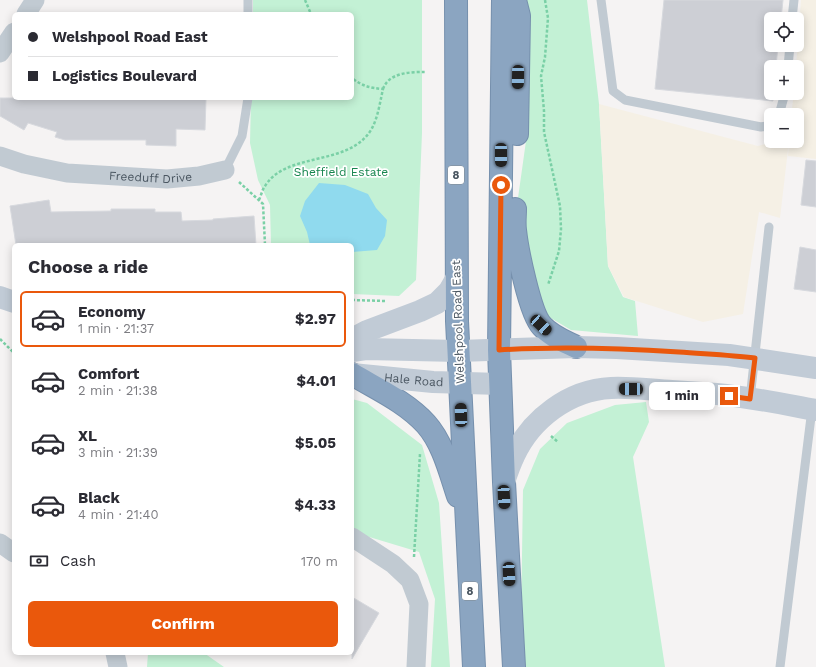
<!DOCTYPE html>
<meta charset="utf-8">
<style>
body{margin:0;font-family:"Work Sans",sans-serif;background:#f7f7f7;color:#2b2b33;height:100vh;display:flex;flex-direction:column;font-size:15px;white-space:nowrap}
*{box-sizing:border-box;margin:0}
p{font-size:13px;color:#7c7c81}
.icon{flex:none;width:22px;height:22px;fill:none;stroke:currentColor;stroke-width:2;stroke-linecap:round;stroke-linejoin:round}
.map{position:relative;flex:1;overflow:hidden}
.details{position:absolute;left:12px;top:243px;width:342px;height:412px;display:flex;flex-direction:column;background:#fff;border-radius:6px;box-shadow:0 2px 10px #0003}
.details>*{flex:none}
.guide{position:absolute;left:12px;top:12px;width:342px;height:88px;border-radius:6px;box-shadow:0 2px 10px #0003;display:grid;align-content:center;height:88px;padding:0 16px;background:#fff}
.fabs{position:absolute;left:764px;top:12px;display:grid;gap:8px}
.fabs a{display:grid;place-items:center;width:40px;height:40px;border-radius:6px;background:#fff;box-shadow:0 2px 10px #0003;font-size:20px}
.end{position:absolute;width:18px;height:18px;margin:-9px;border:5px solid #ea580c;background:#fff;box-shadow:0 0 0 2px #fff}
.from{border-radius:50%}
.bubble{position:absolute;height:28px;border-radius:6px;background:#fff;box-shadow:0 2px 10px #0003;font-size:13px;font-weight:700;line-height:28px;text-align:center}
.car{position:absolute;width:12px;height:24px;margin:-12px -6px;border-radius:5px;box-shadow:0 0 3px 1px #0007;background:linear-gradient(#222 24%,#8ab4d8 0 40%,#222 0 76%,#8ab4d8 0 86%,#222 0)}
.guide b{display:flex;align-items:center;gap:14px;height:38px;font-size:15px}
.guide b+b{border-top:1px solid #e1e1e2}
.guide i{width:10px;height:10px;background:#2b2b33}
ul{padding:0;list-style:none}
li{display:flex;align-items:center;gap:12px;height:56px;margin:0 8px 6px;padding:0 8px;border:2px solid transparent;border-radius:6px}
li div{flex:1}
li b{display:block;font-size:15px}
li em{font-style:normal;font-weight:700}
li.on{border-color:#ea580c}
li>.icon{width:36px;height:36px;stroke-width:1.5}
h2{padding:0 16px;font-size:18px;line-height:48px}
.pay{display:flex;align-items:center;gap:10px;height:44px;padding:0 16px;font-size:15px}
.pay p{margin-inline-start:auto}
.cta{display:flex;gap:8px;margin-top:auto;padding:8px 16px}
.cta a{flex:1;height:46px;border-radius:6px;background:#ea580c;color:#fff;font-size:16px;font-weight:700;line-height:46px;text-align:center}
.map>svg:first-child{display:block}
.green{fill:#c3f1d5}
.sand{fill:#f5f0e5}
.water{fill:#90daee}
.building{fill:#cdcfd5;stroke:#d7d9de}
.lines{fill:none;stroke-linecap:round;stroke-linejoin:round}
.highway-casing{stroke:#7690ad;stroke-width:24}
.path{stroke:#7ad0a6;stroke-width:2.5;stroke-dasharray:3 2;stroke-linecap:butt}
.lane{stroke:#c1cad2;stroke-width:9}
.street{stroke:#c1cad2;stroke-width:19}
.secondary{stroke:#c1cbd6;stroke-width:22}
.highway{stroke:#8ba5c1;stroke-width:22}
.route{stroke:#ea580c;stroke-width:5}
.labels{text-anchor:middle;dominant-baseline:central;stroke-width:3.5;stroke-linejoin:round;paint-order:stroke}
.shield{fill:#fff;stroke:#808990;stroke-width:1}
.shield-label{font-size:11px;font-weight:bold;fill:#4a5661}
.park-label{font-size:12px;fill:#17864f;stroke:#fff}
.street-label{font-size:12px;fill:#4a5661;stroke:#fff}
</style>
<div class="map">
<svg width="816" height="667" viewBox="0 0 816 667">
<rect width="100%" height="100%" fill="#f5f3f3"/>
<path class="green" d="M253 0H422V133L416 280 399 296 352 294V245H271L270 205 258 180 250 143 251 98H352V14H253Z
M522 0H587L599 104 608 266 623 297 635 301 638 336 571 330 549 317 531 278 518 198 526 141 524 12Z
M352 399 367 403 422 445 439 503 450 667H431L435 599 419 552 366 536 352 527Z
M646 402 649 422 633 457 665 667H523L521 621 523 490 540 449 567 423 615 405Z
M148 653H204L224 667H147Z"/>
<path class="sand" d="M801 0H816V159L788 156 789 141H797V115H789L792 108 794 93H797V67H796Z
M599 104 758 146 776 141H789L780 218 759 212 743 314 703 322 624 297 608 266Z"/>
<path class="water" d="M319 183 345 185 368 194 376 208 387 220 385 236 377 250 352 252V245H310L307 232 300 216 305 201Z"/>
<path class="building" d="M664 0H783L781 19H771V45H778L776 67H771V93H773V101L655 89Z
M0 98H206L205 130 176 129V146L146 145V140H65L55 137 57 132 28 123 24 130 0 116Z
M806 160 816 161V207L801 205Z
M49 200 51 212 111 211V209H155V212H181L182 221 213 220V219L254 216 256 245H16L10 206Z
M800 247 816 250V292L794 289Z
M352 597 379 613 352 659Z"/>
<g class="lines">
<defs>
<path id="highway" d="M456 0 457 321 474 667
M503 0 499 350 504 482 514 667
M515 0 519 16 517 134
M515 209C515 216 514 223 515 230 517 249 530 314 542 326 551 336 564 341 576 347
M352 374C377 389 406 402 426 424 443 443 450 472 458 496"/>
</defs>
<use href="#highway" class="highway-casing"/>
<path class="path" d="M305 0 311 14
M545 0 548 18 545 57 541 76 544 111V132L560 206 561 229 559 251 548 285
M383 89C389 72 411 72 426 72
M239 182 263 204 265 245
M259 200C261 196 262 190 265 186 287 151 348 167 371 130 378 118 380 102 383 89 370 88 362 86 352 78
M352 300 385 301
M0 339 14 353
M551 436 558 442
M414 557 420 454"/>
<path class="lane" d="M601 0 613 91 625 100 761 127 771 125
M248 14V0
M792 19 794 0
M788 67 790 45
M779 115 785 93
M225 170 242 136 248 98
M750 399 769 227
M780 667 812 409"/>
<g class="street">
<path d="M26 14 35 0"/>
<path d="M0 53 14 32"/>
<path id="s1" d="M0 156 24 164 67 173 167 179 199 176 225 170"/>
<path d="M352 537 393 564 410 580 419 604 416 667"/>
<path d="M0 543 14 553"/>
<path d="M115 653 118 667"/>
</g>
<g class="secondary">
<path d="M0 297 14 302"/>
<path d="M352 339 367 331 420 311 437 303 449 291 456 279"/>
<path d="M352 351 366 349 459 351 576 347 617 348 729 355 816 368"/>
<path id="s2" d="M352 374 433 382 500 384"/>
<path d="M504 482C507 473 510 464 514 456 531 419 569 390 611 388 631 387 652 390 672 391 687 392 702 393 717 394 750 397 783 404 816 410"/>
</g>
<use href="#highway" class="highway"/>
</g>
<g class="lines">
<path class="route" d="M501 185 499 350C559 346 619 348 679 352 704 354 729 355 755 358L750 399 729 396"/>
</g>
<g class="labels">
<g class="shield">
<rect x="448" y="166" width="16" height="18" rx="3"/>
<rect x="462" y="582" width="16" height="18" rx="3"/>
</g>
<g class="shield-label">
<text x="456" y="175">8</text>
<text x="470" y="591">8</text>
</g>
<g class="park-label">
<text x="341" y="172">Sheffield Estate</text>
</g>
<g class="street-label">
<text stroke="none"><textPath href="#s1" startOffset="153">Freeduff Drive</textPath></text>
<text transform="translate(458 322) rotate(-92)">Welshpool Road East</text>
<text stroke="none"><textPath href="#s2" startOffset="62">Hale Road</textPath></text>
</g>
</g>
</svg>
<div class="fabs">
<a><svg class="icon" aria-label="locate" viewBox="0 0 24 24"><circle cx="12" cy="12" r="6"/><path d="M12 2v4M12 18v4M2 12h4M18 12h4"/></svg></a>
<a>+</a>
<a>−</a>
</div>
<i class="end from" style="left:501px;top:185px"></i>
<i class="end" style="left:729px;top:396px"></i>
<div class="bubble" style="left:649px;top:382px;width:66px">1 min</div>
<i class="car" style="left:518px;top:77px;rotate:181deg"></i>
<i class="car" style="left:501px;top:155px;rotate:180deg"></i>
<i class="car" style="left:541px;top:325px;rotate:133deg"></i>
<i class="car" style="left:631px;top:389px;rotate:271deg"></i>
<i class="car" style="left:461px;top:415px;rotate:358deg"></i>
<i class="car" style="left:504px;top:497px;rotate:177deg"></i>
<i class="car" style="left:509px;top:574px;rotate:177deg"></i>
<div class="guide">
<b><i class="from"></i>Welshpool Road East</b>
<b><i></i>Logistics Boulevard</b>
</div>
<section class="details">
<h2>Choose a ride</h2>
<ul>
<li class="on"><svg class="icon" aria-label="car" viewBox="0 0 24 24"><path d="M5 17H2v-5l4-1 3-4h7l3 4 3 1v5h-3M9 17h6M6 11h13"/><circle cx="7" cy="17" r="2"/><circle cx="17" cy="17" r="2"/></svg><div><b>Economy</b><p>1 min · 21:37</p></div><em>$2.97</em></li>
<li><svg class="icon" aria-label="car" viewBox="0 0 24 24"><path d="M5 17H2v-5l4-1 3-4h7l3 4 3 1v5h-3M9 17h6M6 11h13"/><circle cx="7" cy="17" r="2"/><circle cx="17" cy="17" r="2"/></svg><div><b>Comfort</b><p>2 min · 21:38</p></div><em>$4.01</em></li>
<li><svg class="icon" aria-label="car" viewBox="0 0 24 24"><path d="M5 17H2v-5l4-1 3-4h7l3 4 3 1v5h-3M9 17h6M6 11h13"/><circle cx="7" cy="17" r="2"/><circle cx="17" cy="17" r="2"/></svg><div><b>XL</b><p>3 min · 21:39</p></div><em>$5.05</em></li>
<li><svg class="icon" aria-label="car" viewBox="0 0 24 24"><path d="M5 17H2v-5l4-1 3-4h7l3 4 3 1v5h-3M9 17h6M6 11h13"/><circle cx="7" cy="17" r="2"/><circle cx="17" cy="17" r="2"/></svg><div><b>Black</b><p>4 min · 21:40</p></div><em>$4.33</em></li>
</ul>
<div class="pay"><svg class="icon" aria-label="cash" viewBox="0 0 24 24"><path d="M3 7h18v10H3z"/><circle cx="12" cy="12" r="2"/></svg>Cash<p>170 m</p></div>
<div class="cta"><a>Confirm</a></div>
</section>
</div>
